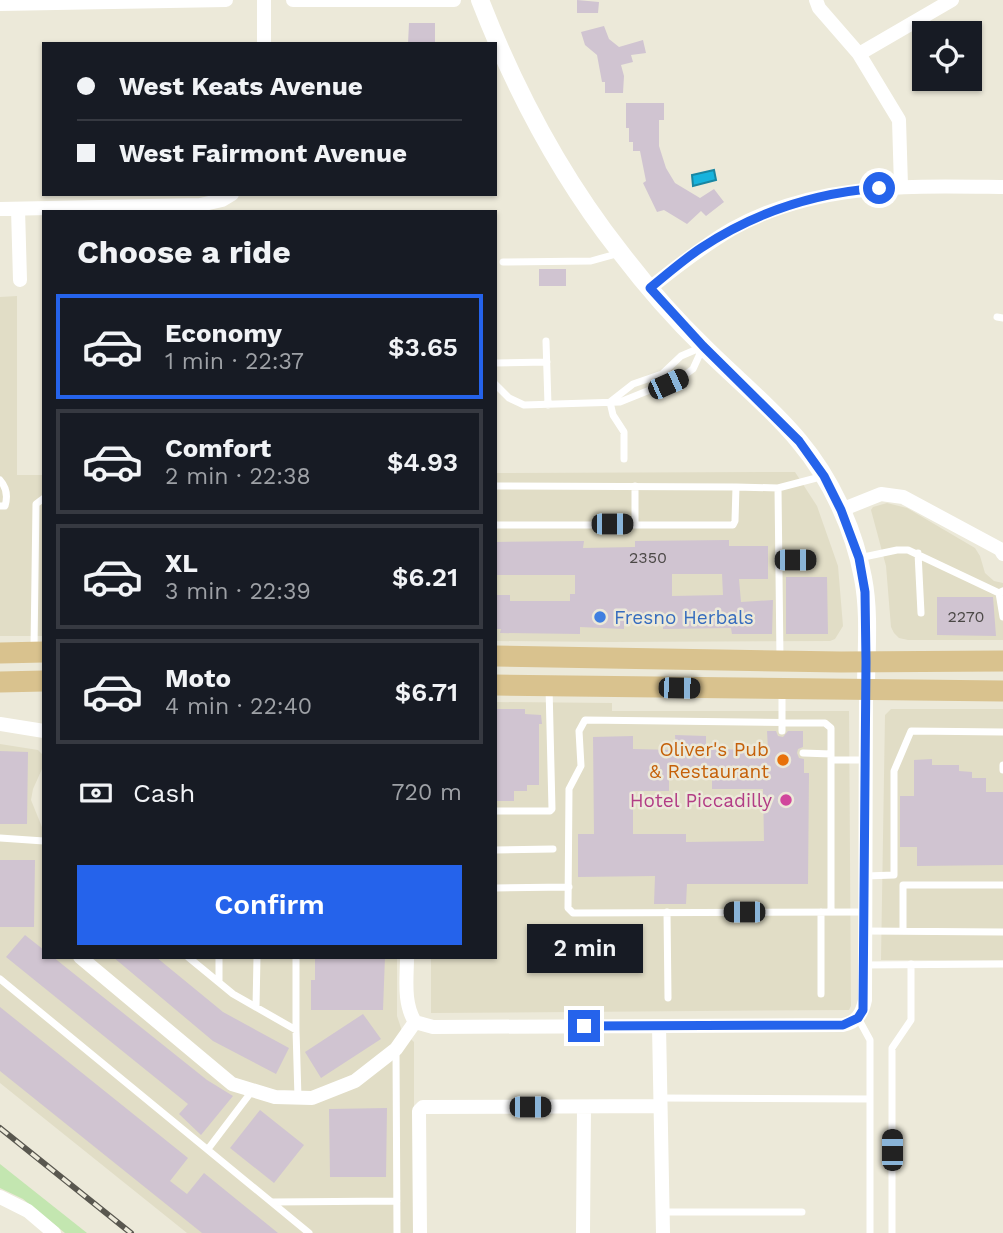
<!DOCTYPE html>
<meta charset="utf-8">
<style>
body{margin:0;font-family:"Work Sans",sans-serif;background:#242831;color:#f1f3f6;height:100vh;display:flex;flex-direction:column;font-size:26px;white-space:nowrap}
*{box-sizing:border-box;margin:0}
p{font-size:23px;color:#9ea1a6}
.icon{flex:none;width:38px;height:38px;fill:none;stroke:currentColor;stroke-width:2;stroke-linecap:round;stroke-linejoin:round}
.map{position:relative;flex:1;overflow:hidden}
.sheet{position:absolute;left:42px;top:210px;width:455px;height:749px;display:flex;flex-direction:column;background:#171b24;border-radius:0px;box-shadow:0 2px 5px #0004}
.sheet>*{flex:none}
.guide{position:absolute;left:42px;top:42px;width:455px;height:154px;border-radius:0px;box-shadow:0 2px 5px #0004;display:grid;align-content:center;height:154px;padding:0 35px;background:#171b24}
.controls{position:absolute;left:912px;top:21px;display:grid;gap:14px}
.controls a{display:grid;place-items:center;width:70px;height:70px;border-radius:0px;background:#171b24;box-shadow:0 2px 5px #0004;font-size:35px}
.end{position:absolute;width:32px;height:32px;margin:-16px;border:9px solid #2563eb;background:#fff;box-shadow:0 0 0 4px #fff}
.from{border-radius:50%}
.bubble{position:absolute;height:49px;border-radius:0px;background:#171b24;box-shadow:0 2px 5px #0004;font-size:23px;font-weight:600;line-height:49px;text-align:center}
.car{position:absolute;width:21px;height:42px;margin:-21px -10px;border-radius:9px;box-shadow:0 0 5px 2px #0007;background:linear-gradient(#222 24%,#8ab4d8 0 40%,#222 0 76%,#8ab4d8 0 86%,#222 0)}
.guide b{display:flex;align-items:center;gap:24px;height:66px;font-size:26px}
.guide b+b{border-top:2px solid #363941}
.guide i{width:18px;height:18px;background:#f1f3f6}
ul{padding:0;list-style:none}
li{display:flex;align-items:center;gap:21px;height:105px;margin:0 14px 10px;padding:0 21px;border:4px solid #363941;border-radius:0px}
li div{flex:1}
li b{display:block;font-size:26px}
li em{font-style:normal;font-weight:600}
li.selected{border-color:#2563eb}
li>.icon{width:63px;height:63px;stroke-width:1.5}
h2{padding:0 35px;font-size:32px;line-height:84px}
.pay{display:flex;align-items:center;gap:18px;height:77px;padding:0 35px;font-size:26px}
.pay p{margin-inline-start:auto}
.button{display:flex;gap:14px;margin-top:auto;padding:14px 35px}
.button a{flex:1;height:80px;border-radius:0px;background:#2563eb;color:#fff;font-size:28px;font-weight:600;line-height:80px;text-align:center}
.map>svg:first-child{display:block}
.built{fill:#e1ddc6}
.green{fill:#c3e6b0}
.water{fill:#17b3dd;stroke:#1986a2;stroke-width:2}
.building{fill:#d0c4d1;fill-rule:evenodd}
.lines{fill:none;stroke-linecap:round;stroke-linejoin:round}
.service{stroke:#fff;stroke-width:7}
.minor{stroke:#fff;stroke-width:14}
.tertiary{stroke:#fff;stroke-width:18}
.primary{stroke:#d9c28e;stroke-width:21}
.rail-casing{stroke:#59574f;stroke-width:6}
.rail{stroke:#ece9d9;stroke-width:3.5;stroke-dasharray:10;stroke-linecap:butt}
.route{stroke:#2563eb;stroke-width:9}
.shop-dot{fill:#3f7fe0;stroke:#ece9d9;stroke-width:2.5}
.food-dot{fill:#e8710a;stroke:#ece9d9;stroke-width:2.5}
.hotel-dot{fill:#d1479c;stroke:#ece9d9;stroke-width:2.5}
.labels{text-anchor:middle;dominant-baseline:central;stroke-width:5;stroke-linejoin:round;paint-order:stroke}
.number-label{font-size:16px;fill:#4b4846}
.shop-label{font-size:19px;fill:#366cbe;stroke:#ece9d9;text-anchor:start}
.food-label{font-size:19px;fill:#c56008;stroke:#ece9d9;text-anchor:end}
.hotel-label{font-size:19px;fill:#b23c85;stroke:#ece9d9;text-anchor:end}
</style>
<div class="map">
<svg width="1003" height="1233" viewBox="0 0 1003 1233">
<rect width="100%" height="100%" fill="#ece9d9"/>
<path class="built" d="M17 296V475H44V636H0V297Z
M795 472 817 506 838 566 843 626 835 639 830 641 611 642 495 641V473Z
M887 503 907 508 975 548 980 556 985 573 994 581 1003 583V640H908L899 638 894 633 891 627 886 566 871 510 873 507Z
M495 702 612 703V711H849L851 1006 849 1010 431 1013V957H495Z
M891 709H1003V960H881L885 715Z
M0 744 38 750 43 755 42 769 33 789 31 800 44 832V957H397V1016L402 1031 414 1042V1233H187L0 1083Z"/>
<path class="green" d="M0 1164 87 1233H65L23 1199 0 1188Z"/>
<path class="water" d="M714 170 716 180 693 186 692 175Z"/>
<path class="building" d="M577 0 599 2 598 13H577Z
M409 23H435V44H408Z
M604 26 609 39 619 47 643 40 646 53 631 55 633 62 621 65 624 76 623 93H605V82H602L597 55 585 45 581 32Z
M626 103H664V120H659V146L666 168 675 183 700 198 714 189 724 202 706 216 701 211 687 224 664 210 657 212 643 183 646 181 640 151H633V142H629V128H626Z
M539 269H566V286H539Z
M729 540V546H768V579H739L741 602 773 600 772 634H732L731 628 663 629V617L624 618V629L580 627V634L500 633 501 629H495V595H510V601H570V594H575V575H495V542L584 541 583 548 635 547V541ZM672 574H722L723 595 672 596Z
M786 577H827L828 634H786Z
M937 597H993L996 636 937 635Z
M495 709H525V714L541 715 542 724H539V785H527V791H514V801H495Z
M767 731H776L778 736 783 737 788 731H803V747L798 749 797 753 799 758 804 759V773H809L808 884H687L686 904H654L655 876 578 877V834H594L593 737 633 736V749L676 750 675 735 706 736V749L768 750ZM712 777V789H763L764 841 686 842V834H633V791H669V778Z
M0 751 28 752 27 824H0Z
M932 759V765H959V771L972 772V778H986V792H1003V865L917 866V847H900V796H914V760Z
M0 860H35L34 927H0Z
M25 935 44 950V957H53L207 1080 233 1096 201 1135 179 1114 188 1104 6 957Z
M113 957H156L223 1012 289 1048 276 1074 213 1041Z
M315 957H385L383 1010H311V980H315Z
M0 1007 188 1158 170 1181 187 1194 204 1173 278 1233H202L0 1071Z
M363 1014 381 1039 321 1078 305 1052Z
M387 1108 386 1177H330L329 1109Z
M260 1110 304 1145 274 1183 230 1148Z"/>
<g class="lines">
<path class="service" d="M503 262 591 261 620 253
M997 317 1003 318
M546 341 548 405
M495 363 547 362
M495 384 509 398 524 405 620 402 682 377 693 369 703 347
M610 402 633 384 662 374 681 356 702 347
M610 402 613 415 624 432V459
M0 480C7 488 8 496 5 506H0
M495 486 736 487
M635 486V524
M778 488 824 476
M495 525H733L735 521 736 487 778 488 780 659
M918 553 921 613
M859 558 897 550H908L999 593 1003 591
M778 560H811
M999 593 1003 617
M34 648 36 504 44 498
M782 690V731
M803 753 831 754
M831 760H866
M1003 765V770
M495 811H550L552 809 549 687
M0 838 44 841
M495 850 553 849
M866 876 894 875V771L911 731 1003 732
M495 888 569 887
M667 912 668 998
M821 912V994
M831 912V728L825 723 585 720 579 731 581 766 569 789 568 908 573 913 865 912
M866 931 1003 932
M903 931V885H1003
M188 957 233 994 296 1030V957
M865 965 1003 964
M0 979 309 1233
M219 982V957
M256 1007 257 957
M858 1018 870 1040V1233
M296 1030 298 1098
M396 1050 397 1233
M661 1098 870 1099
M208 1149 252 1091
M273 1202 397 1201
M663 1212H802
M892 1233V1048L911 1020V964"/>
<path class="minor" d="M264 0V44
M293 0H454
M816 0 819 8 859 54 899 120 901 186
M0 4 226 0
M859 54 952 0
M0 209 200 205 222 200 232 194
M18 209 20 280
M650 288C676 267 703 246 732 229 816 182 910 186 1003 187
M841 510 881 494 903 497 1000 549 1003 554
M0 724 44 731
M80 957 232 1084 275 1097 312 1098 355 1081 396 1049 415 1022
M407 957C407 978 403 1003 415 1022
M415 1022 433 1027 843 1025C857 1022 862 1014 865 1000L866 689
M659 1026 663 1233
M0 1197 28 1211 54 1233
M420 1233 419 1111 423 1107 660 1106
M583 1233 584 1107"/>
<path class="tertiary" d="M480 0C515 90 561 177 621 253 646 286 675 319 705 348 736 379 771 407 799 441 831 479 854 529 863 578 870 614 866 653 866 689"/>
<path class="primary" d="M0 653 44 652
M495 656 841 662 1003 661
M0 682 44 681
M495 685 1003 691"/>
<defs>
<path id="rail" d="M0 1128 131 1233"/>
</defs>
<use href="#rail" class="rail-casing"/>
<use href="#rail" class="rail"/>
</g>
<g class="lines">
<path class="route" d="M584 1026 843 1025 858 1018 863 1010 866 662 865 592 859 558 841 510 824 476 799 441 703 346 650 288C667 274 683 260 701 248 755 212 814 193 879 188"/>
</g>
<circle class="shop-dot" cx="600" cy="617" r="7"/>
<circle class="food-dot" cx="783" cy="760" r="7"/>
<circle class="hotel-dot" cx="786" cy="800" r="7"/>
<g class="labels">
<g class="number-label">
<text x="648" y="557">2350</text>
<text x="966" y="616">2270</text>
</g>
<g class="shop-label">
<text x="614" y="617">Fresno Herbals</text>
</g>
<g class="food-label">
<text x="769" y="749">Oliver's Pub<tspan x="769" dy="22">&amp; Restaurant</tspan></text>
</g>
<g class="hotel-label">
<text x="772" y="800">Hotel Piccadilly</text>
</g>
</g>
</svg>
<div class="controls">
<a><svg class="icon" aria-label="locate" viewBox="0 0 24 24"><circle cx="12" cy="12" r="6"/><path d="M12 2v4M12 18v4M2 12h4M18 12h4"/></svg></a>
</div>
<i class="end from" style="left:879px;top:188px"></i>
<i class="end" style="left:584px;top:1026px"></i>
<div class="bubble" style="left:527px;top:924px;width:116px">2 min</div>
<i class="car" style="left:668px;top:384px;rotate:66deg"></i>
<i class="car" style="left:612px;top:524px;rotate:90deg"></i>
<i class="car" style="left:795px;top:560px;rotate:90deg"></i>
<i class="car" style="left:679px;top:688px;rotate:91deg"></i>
<i class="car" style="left:744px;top:912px;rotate:270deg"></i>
<i class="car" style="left:530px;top:1107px;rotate:90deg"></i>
<i class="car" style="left:892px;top:1150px;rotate:0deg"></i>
<div class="guide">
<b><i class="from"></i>West Keats Avenue</b>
<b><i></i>West Fairmont Avenue</b>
</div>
<section class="sheet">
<h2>Choose a ride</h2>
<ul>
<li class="selected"><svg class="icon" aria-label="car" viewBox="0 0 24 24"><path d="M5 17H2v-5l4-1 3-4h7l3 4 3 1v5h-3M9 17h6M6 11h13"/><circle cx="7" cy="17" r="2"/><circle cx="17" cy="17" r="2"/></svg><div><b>Economy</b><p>1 min · 22:37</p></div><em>$3.65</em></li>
<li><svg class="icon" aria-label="car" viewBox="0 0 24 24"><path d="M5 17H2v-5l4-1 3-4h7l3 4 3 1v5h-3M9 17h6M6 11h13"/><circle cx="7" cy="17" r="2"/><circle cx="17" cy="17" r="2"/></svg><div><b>Comfort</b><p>2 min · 22:38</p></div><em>$4.93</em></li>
<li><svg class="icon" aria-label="car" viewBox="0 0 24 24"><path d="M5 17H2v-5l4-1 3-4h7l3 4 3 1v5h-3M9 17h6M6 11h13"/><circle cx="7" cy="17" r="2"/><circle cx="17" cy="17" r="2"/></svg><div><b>XL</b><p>3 min · 22:39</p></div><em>$6.21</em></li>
<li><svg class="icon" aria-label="car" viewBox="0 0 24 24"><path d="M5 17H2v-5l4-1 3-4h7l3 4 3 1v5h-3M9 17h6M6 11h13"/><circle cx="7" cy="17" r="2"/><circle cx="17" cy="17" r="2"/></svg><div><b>Moto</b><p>4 min · 22:40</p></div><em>$6.71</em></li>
</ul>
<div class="pay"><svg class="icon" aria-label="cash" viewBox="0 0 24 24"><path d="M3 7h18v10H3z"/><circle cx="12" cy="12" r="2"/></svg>Cash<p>720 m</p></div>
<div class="button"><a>Confirm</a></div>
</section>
</div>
